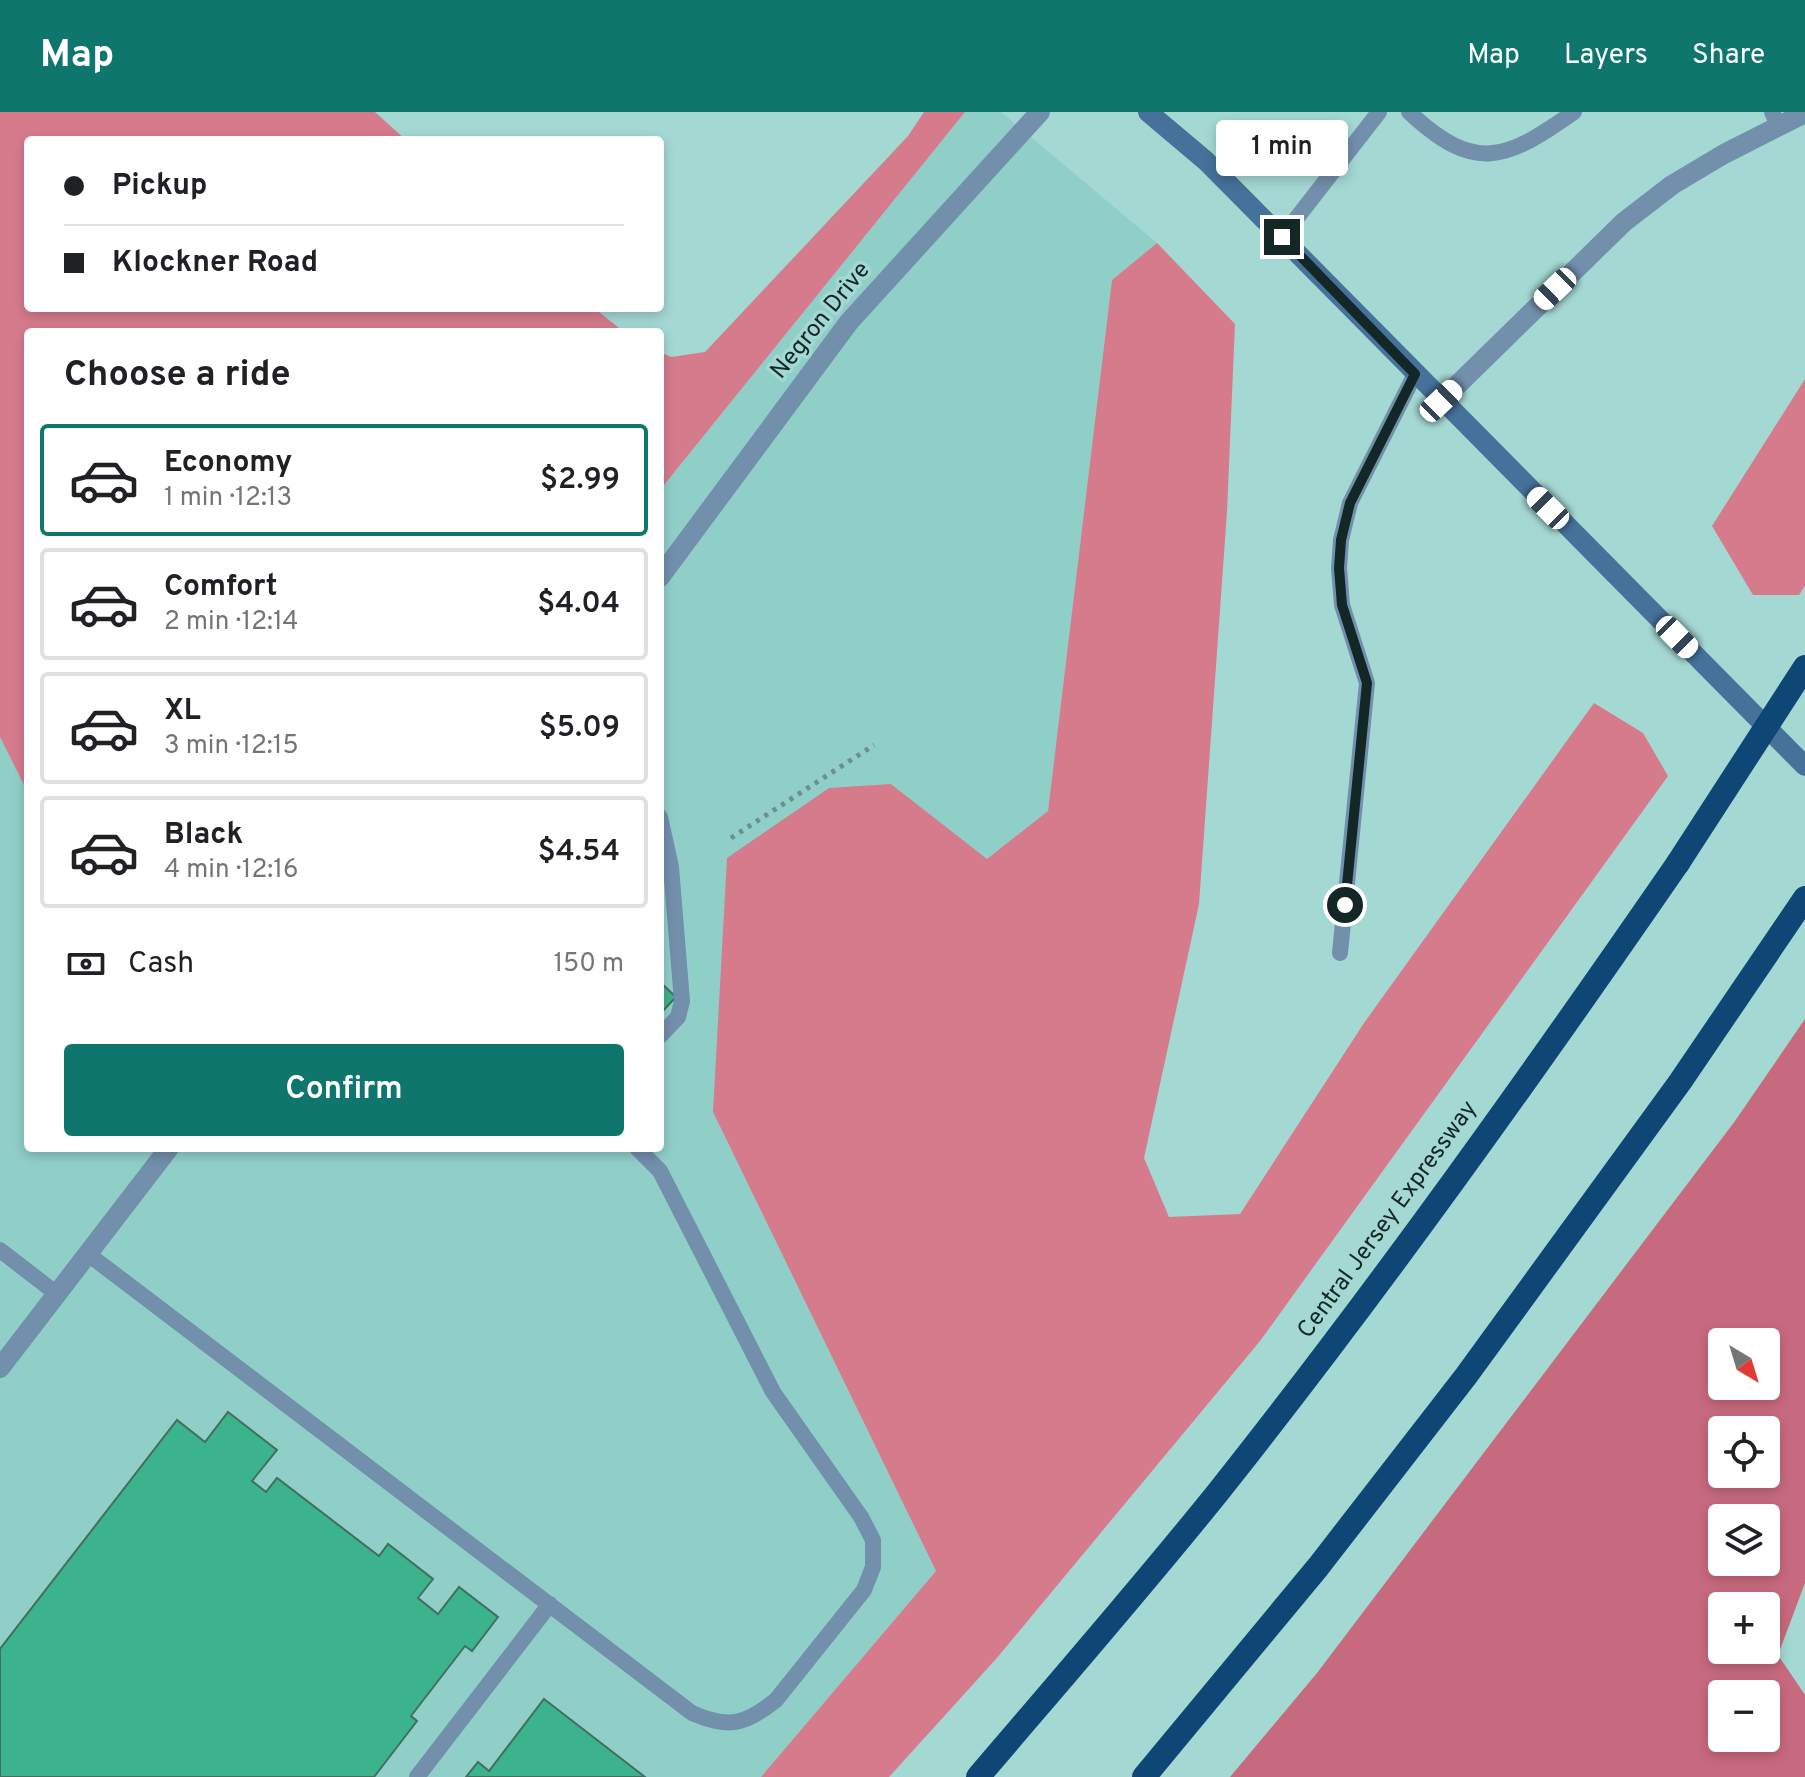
<!DOCTYPE html>
<meta charset="utf-8">
<style>
body{margin:0;font-family:Overpass,sans-serif;background:#f6f6f6;color:#202124;height:100vh;display:flex;flex-direction:column;font-size:30px;white-space:nowrap}
*{box-sizing:border-box;margin:0}
p{font-size:26px;color:#757577}
.icon{flex:none;width:44px;height:44px;fill:none;stroke:currentColor;stroke-width:2;stroke-linecap:round;stroke-linejoin:round}
.map{position:relative;flex:1;overflow:hidden}
.details{position:absolute;left:24px;top:216px;width:640px;height:824px;display:flex;flex-direction:column;background:#fff;border-radius:8px;box-shadow:0 4px 12px #0003}
.details>*{flex:none}
.top-card{position:absolute;left:24px;top:24px;width:640px;height:176px;border-radius:8px;box-shadow:0 4px 12px #0003;display:grid;align-content:center;height:176px;padding:0 40px;background:#fff}
.needle{width:52px;rotate:142deg}
.controls{position:absolute;left:1708px;top:1216px;display:grid;gap:16px}
.controls a{display:grid;place-items:center;width:72px;height:72px;border-radius:8px;background:#fff;box-shadow:0 4px 12px #0003;font-size:40px}
.end{position:absolute;width:36px;height:36px;margin:-18px;border:10px solid #132826;background:#fff;box-shadow:0 0 0 4px #fff}
.from{border-radius:50%}
.bubble{position:absolute;height:56px;border-radius:8px;background:#fff;box-shadow:0 4px 12px #0003;font-size:26px;font-weight:600;line-height:56px;text-align:center}
.car{position:absolute;width:24px;height:48px;margin:-24px -12px;border-radius:10px;box-shadow:0 0 6px 2px #0007;background:linear-gradient(#fff 24%,#345 0 40%,#fff 0 76%,#345 0 86%,#fff 0)}
.top-card b{display:flex;align-items:center;gap:28px;height:76px;font-size:30px}
.top-card b+b{border-top:2px solid #e0e0e0}
.top-card i{width:20px;height:20px;background:#202124}
ul{padding:0;list-style:none}
li{display:flex;align-items:center;gap:24px;height:112px;margin:0 16px 12px;padding:0 24px;border:4px solid #e0e0e0;border-radius:8px}
li div{flex:1}
li b{display:block;font-size:30px}
li em{font-style:normal;font-weight:600}
li.on{border-color:#0f766e}
li>.icon{width:72px;height:72px;stroke-width:1.5}
h2{padding:0 40px;font-size:36px;line-height:96px}
.pay{display:flex;align-items:center;gap:20px;height:88px;padding:0 40px;font-size:30px}
.pay p{margin-inline-start:auto}
.action{display:flex;gap:16px;margin-top:auto;padding:16px 40px}
.action a{flex:1;height:92px;border-radius:8px;background:#0f766e;color:#fff;font-size:32px;font-weight:600;line-height:92px;text-align:center}
header{display:flex;align-items:center;gap:48px;box-sizing:border-box;height:112px;padding:0 40px;background:#0f766e;color:#fff}
header strong{font-size:38px}
nav{display:flex;gap:44px;margin-inline-start:auto;font-size:28px}
.map>svg:first-child{display:block}
.built{fill:#90cfc8}
.green{fill:#d67b8c}
.forest{fill:#c86a7d;fill-rule:evenodd}
.building{fill:#3bb38d;stroke:#446e5e;stroke-width:2}
.lines{fill:none;stroke-linecap:round;stroke-linejoin:round}
.path{stroke:#6a918d;stroke-width:5;stroke-dasharray:4 6;stroke-linecap:butt}
.lane{stroke:#728fac;stroke-width:16}
.street{stroke:#728fac;stroke-width:20}
.secondary{stroke:#45719a;stroke-width:20}
.highway{stroke:#0e4775;stroke-width:24}
.highway-bridge{stroke:#0e4775;stroke-width:24}
.route{stroke:#132826;stroke-width:10}
.labels{text-anchor:middle;dominant-baseline:central;stroke-width:7;stroke-linejoin:round;paint-order:stroke}
.street-label{font-size:24px;fill:#132826;stroke:#a4d8d3}
</style>
<header>
<strong>Map</strong>
<nav><a>Map</a><a>Layers</a><a>Share</a></nav>
</header>
<div class="map">
<svg width="1805" height="1665" viewBox="0 0 1805 1665">
<rect width="100%" height="100%" fill="#a4d8d3"/>
<path class="built" d="M965 0H1001L1157 131 1112 168 1048 699 987 748 891 672 713 1000 936 1459 761 1665H0V625L28 681V1036H660V378Z"/>
<path class="green" d="M0 0H375L406 28H28V196H594L624 220H28V681L0 625Z
M924 0H965L660 378V240L671 245 705 240 908 24Z
M1157 131 1235 212 1227 400 1199 792 1144 1046 1169 1105 1240 1102 1364 911 1594 591 1643 621 1668 664 1260 1229 996 1547 889 1665H761L936 1459 713 1000 727 746 829 676 891 672 987 747 1048 699 1112 168Z
M1805 267V474L1799 483H1753L1712 414Z"/>
<path class="forest" d="M1805 907V1471L1778 1543 1805 1583V1665H1230L1317 1561 1735 1009ZM1722 1230H1766V1274H1722ZM1722 1318H1766V1362H1722ZM1722 1406H1766V1450H1722ZM1722 1494H1766V1538H1722ZM1722 1582H1766V1626H1722Z"/>
<path class="building" d="M660 870 676 885 660 902Z
M228 1300 277 1338 252 1369 266 1380 277 1366 379 1444 388 1432 433 1467 418 1486 438 1502 459 1475 498 1505 472 1539 465 1534 411 1604 417 1609 374 1665H0V1537L177 1308 205 1330Z
M544 1587 645 1665H466L478 1650 489 1659Z"/>
<g class="lines">
<path class="path" d="M731 726 874 633"/>
<path class="lane" d="M1409 0C1475 62 1506 48 1574 0
M1772 0 1779 15
M1282 125 1379 0
M660 705 671 755 682 889 678 905 660 924
M1340 841 1367 571 1342 493 1339 456 1341 428 1350 391 1415 262
M0 1138 57 1182
M88 1142 692 1601C728 1617 745 1613 776 1588L864 1478 873 1455V1428L861 1405 773 1280 660 1059 637 1036
M417 1665 550 1492"/>
<path class="street" d="M1441 289 1624 110 1672 73 1724 42 1805 1
M660 465 849 210 1040 0
M0 1256 169 1036"/>
<path class="secondary" d="M1148 0 1206 49 1805 654"/>
<path class="highway" d="M978 1665C1059 1570 1141 1476 1219 1379 1380 1176 1531 964 1678 751
M1144 1665 1318 1455 1466 1264 1680 970 1805 786"/>
<path class="highway-bridge" d="M1678 751 1805 555"/>
</g>
<g class="lines">
<path class="route" d="M1282 125 1415 262 1350 391 1341 428 1339 456 1342 493 1367 571 1345 793"/>
</g>
<g class="labels">
<g class="street-label">
<text transform="translate(821 209) rotate(-51)">Negron Drive</text>
<text transform="translate(1388 1108) rotate(-54)">Central Jersey Expressway</text>
</g>
</g>
</svg>
<div class="controls">
<a><svg class="needle" viewBox="-14 -14 28 28"><path d="M0-13l5 13h-10z" fill="#e53935"/><path d="M0 13l5-13h-10z" fill="#757577"/></svg></a>
<a><svg class="icon" aria-label="locate" viewBox="0 0 24 24"><circle cx="12" cy="12" r="6"/><path d="M12 2v4M12 18v4M2 12h4M18 12h4"/></svg></a>
<a><svg class="icon" aria-label="layers" viewBox="0 0 24 24"><path d="M12 4l9 5-9 5-9-5zM3 14l9 5 9-5"/></svg></a>
<a>+</a>
<a>−</a>
</div>
<i class="end from" style="left:1345px;top:793px"></i>
<i class="end" style="left:1282px;top:125px"></i>
<div class="bubble" style="left:1216px;top:8px;width:132px">1 min</div>
<i class="car" style="left:1555px;top:177px;rotate:226deg"></i>
<i class="car" style="left:1441px;top:289px;rotate:46deg"></i>
<i class="car" style="left:1548px;top:396px;rotate:315deg"></i>
<i class="car" style="left:1677px;top:525px;rotate:135deg"></i>
<div class="top-card">
<b><i class="from"></i>Pickup</b>
<b><i></i>Klockner Road</b>
</div>
<section class="details">
<h2>Choose a ride</h2>
<ul>
<li class="on"><svg class="icon" aria-label="car" viewBox="0 0 24 24"><path d="M5 17H2v-5l4-1 3-4h7l3 4 3 1v5h-3M9 17h6M6 11h13"/><circle cx="7" cy="17" r="2"/><circle cx="17" cy="17" r="2"/></svg><div><b>Economy</b><p>1 min · 12:13</p></div><em>$2.99</em></li>
<li><svg class="icon" aria-label="car" viewBox="0 0 24 24"><path d="M5 17H2v-5l4-1 3-4h7l3 4 3 1v5h-3M9 17h6M6 11h13"/><circle cx="7" cy="17" r="2"/><circle cx="17" cy="17" r="2"/></svg><div><b>Comfort</b><p>2 min · 12:14</p></div><em>$4.04</em></li>
<li><svg class="icon" aria-label="car" viewBox="0 0 24 24"><path d="M5 17H2v-5l4-1 3-4h7l3 4 3 1v5h-3M9 17h6M6 11h13"/><circle cx="7" cy="17" r="2"/><circle cx="17" cy="17" r="2"/></svg><div><b>XL</b><p>3 min · 12:15</p></div><em>$5.09</em></li>
<li><svg class="icon" aria-label="car" viewBox="0 0 24 24"><path d="M5 17H2v-5l4-1 3-4h7l3 4 3 1v5h-3M9 17h6M6 11h13"/><circle cx="7" cy="17" r="2"/><circle cx="17" cy="17" r="2"/></svg><div><b>Black</b><p>4 min · 12:16</p></div><em>$4.54</em></li>
</ul>
<div class="pay"><svg class="icon" aria-label="cash" viewBox="0 0 24 24"><path d="M3 7h18v10H3z"/><circle cx="12" cy="12" r="2"/></svg>Cash<p>150 m</p></div>
<div class="action"><a>Confirm</a></div>
</section>
</div>
